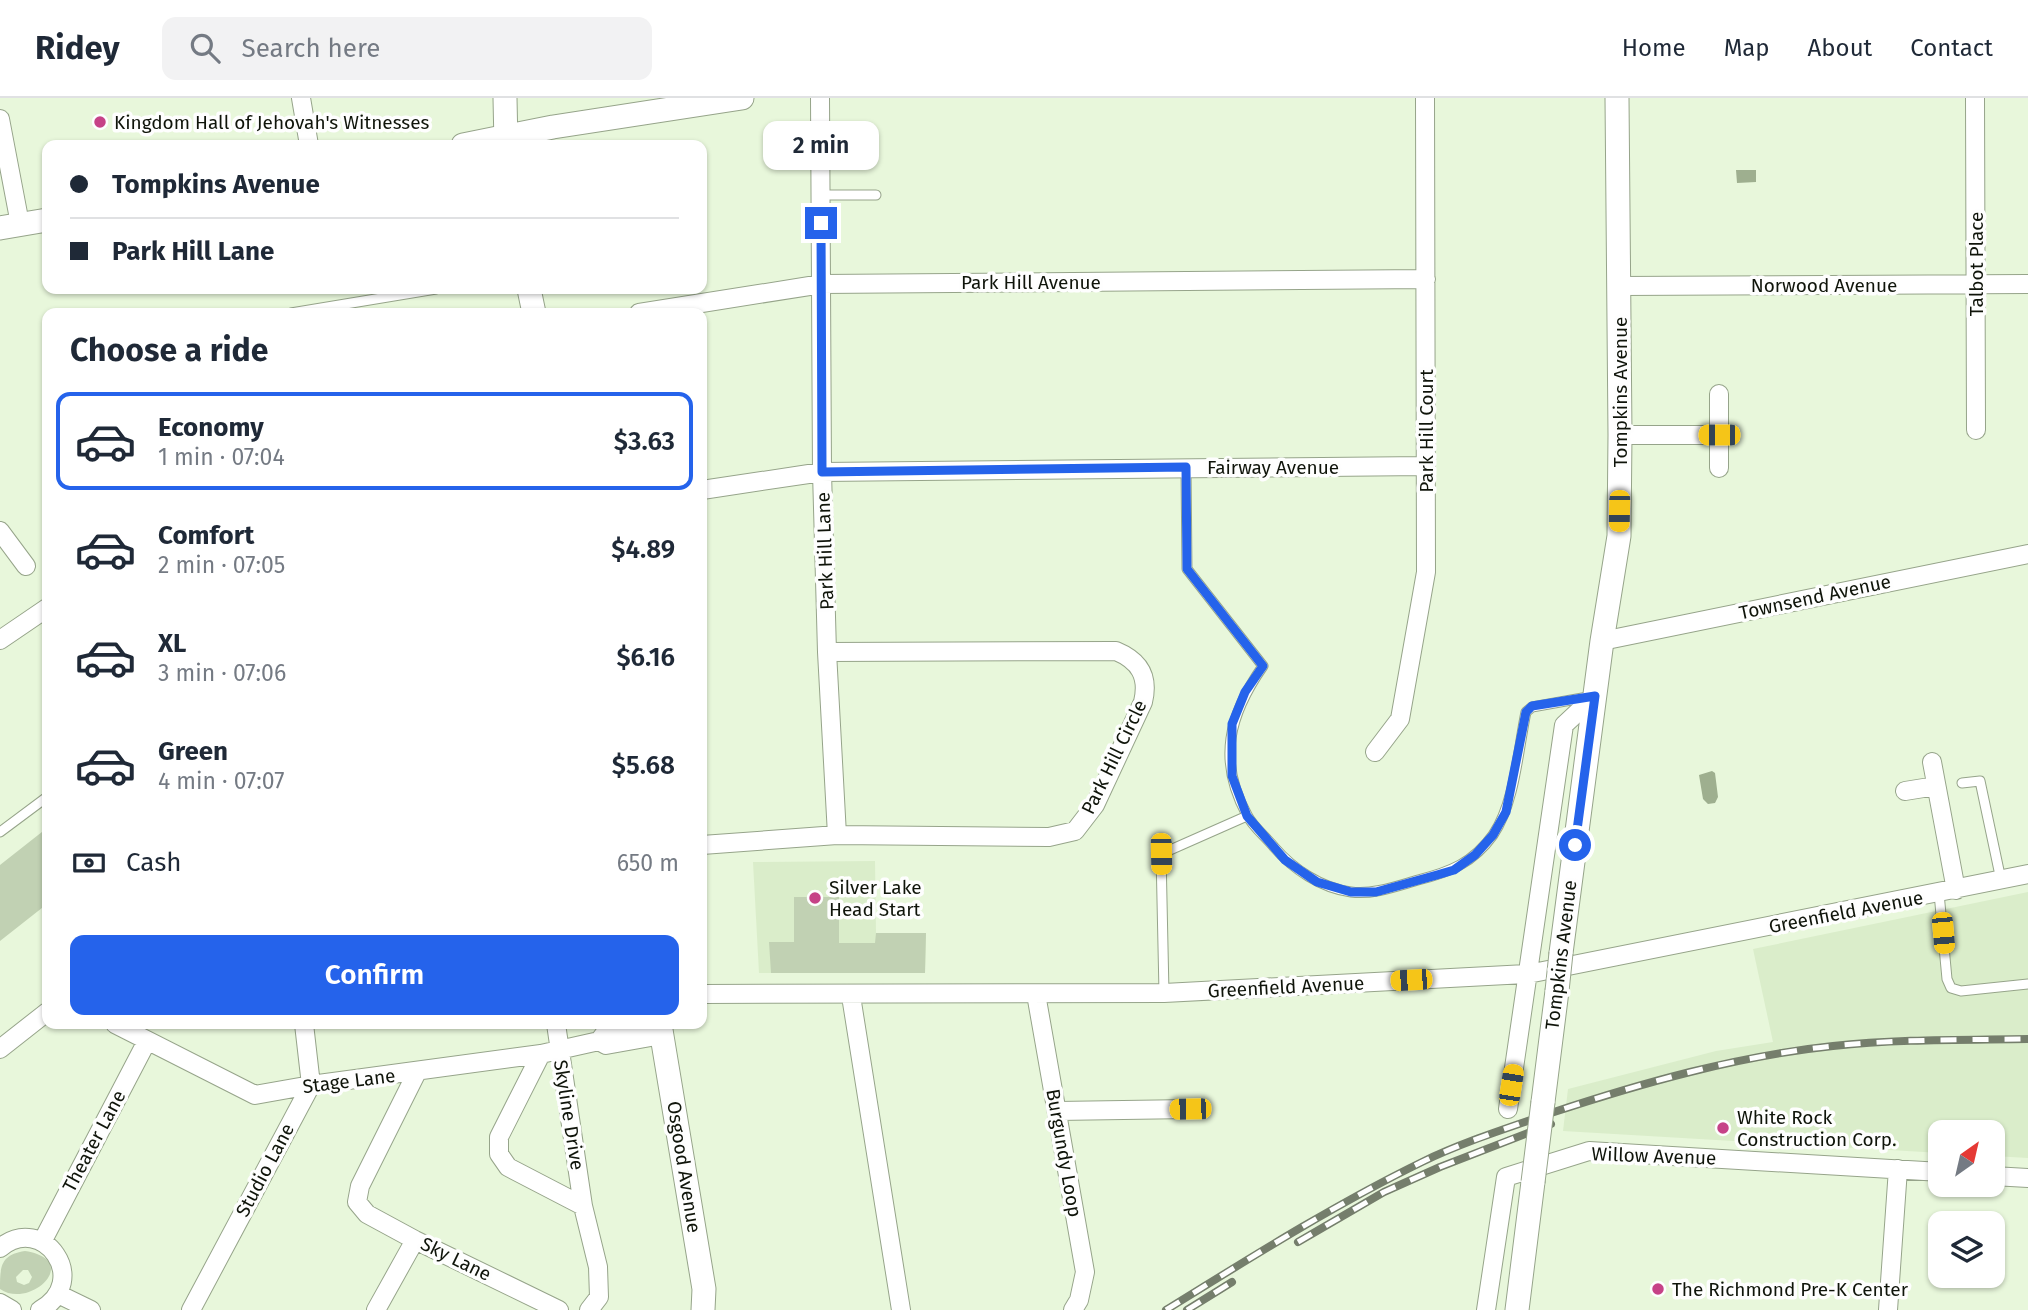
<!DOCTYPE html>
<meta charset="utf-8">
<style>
body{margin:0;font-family:"Fira Sans",sans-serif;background:#f2f2f3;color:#1f2937;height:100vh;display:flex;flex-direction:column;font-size:26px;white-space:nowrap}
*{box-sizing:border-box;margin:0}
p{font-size:23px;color:#747a83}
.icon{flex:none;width:38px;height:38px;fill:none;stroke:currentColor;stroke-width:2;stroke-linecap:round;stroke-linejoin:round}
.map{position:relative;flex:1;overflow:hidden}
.side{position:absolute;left:42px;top:210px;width:665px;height:721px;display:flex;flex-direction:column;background:#fff;border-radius:14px;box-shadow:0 2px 5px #0004}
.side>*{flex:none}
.top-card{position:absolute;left:42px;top:42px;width:665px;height:154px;border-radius:14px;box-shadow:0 2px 5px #0004;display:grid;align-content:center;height:154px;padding:0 28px;background:#fff}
.needle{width:46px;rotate:34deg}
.tools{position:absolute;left:1928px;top:1022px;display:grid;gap:14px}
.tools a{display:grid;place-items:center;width:77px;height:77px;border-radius:14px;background:#fff;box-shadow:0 2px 5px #0004;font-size:35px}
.end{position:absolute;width:32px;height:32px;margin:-16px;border:9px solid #2563eb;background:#fff;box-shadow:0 0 0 4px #fff}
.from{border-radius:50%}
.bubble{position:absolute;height:49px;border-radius:14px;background:#fff;box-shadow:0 2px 5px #0004;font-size:23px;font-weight:600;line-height:49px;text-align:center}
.car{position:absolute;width:21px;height:42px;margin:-21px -10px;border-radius:9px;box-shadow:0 0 5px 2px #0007;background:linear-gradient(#f5c518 24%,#345 0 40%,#f5c518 0 76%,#345 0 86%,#f5c518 0)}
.top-card b{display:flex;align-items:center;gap:24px;height:66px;font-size:26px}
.top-card b+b{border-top:2px solid #e0e1e3}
.top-card i{width:18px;height:18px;background:#1f2937}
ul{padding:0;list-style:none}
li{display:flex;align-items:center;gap:21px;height:98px;margin:0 14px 10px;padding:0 14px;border:4px solid transparent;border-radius:14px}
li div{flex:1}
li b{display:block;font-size:26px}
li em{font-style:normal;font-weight:600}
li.current{border-color:#2563eb}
li>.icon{width:63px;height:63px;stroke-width:1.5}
h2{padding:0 28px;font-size:32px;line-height:84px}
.pay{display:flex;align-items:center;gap:18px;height:77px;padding:0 28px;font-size:26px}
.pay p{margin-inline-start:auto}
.action{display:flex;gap:14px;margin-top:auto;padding:14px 28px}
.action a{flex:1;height:80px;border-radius:14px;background:#2563eb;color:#fff;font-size:28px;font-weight:600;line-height:80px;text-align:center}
header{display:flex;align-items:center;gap:42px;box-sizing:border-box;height:98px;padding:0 35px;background:#fff;border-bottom:2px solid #e0e1e3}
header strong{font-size:33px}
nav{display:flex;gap:38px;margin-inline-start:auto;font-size:24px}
.search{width:490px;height:63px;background:#f2f2f3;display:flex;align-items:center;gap:18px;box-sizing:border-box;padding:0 24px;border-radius:14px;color:#747a83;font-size:26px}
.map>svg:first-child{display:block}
.built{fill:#daedca}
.green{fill:#c1d1b3;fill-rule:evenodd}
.water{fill:#9eaf8f}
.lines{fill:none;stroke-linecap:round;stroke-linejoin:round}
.service-casing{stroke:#96a48a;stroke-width:11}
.minor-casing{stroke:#96a48a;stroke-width:20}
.tertiary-casing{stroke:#96a48a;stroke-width:25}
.service{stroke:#fff;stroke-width:9}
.minor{stroke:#fff;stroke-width:18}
.tertiary{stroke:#fff;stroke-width:23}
.rail-casing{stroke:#757e6c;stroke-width:8}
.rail{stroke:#fefefe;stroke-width:5;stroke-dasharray:16;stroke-linecap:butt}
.tertiary-bridge-casing{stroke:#96a48a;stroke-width:25;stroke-linecap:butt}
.tertiary-bridge{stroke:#fff;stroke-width:23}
.route{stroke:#2563eb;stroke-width:9}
.poi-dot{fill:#c64287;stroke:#fefefe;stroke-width:2.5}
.labels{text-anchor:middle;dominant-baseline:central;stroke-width:7;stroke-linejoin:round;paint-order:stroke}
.poi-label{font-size:19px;fill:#0f140a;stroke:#fefefe;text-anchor:start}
.street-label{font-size:19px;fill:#0f140a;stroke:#fefefe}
</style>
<header>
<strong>Ridey</strong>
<div class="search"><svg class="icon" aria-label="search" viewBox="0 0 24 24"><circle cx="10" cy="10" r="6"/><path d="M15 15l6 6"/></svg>Search here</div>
<nav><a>Home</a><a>Map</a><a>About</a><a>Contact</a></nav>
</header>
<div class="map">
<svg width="2028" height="1212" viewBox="0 0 2028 1212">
<rect width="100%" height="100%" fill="#e8f7db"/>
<path class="built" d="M875 763 876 835H926L925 875H759L753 764Z
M2028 794V1060L1993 1058V1034H1941V1055L1563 1033 1568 991 1716 953 1773 944 1753 851Z"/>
<path class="green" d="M47 730V806L0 843V767Z
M794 799H839V845H875L876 835H926L925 875H771L769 844H794Z
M25 1153C83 1162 30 1212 0 1191 0 1169 0 1157 25 1153ZM23 1172H28L32 1179 29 1185 24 1187 17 1184 16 1179Z"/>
<path class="water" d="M1736 72H1756V84L1737 85Z
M1712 673 1715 675 1718 699 1715 705 1708 706 1703 701 1699 677Z"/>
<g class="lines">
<defs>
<path id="service" d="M821 97H876
M291 215 436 191
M1186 369 1187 471 1263 568C1229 617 1217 662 1247 717 1253 729 1266 739 1274 749 1293 771 1321 790 1351 794 1373 797 1397 788 1418 782 1450 774 1473 765 1493 737 1515 705 1518 652 1526 614L1532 609 1588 599
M1962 685 1980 683 2001 782
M0 734 47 699
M1939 795 1947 881 1951 890 1961 893 2028 886
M1164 895 1161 756 1247 718"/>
<path id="minor" d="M301 0 309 47
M820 0 822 374 827 554 837 737
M1975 0 1976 332
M0 21 20 126
M1620 188 2028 186
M639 215 822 186 1426 181
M1719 296V370
M1620 337H1719
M702 392 822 374 1426 368
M0 433 26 468
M0 542 47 510
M1602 543 2028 456
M1375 654 1400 621 1426 474 1425 0
M1932 664 1956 792
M1905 693 1936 688
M702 747 837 737 1049 739 1075 733 1095 707 1143 604C1149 579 1140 563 1116 553L827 554
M702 896 1164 895 1528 876 2028 776
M1036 896 1085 1174 1079 1202 1073 1212
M851 898 901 1212
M115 926 255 997 311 987 541 956 599 943 606 947 662 937
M556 926 583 1108 598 1169 599 1199 589 1212
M599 943 605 935 655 926
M0 951 47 914
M541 956 499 1039V1056L508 1069 583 1108
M417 974 360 1088 357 1104 367 1116 415 1142 559 1212
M1508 1011 1564 627 1595 598
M1057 1013 1190 1011
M1993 1078 2028 1080
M42 1144 147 943
M0 1150C43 1114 92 1183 40 1212
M58 1196 91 1212
M0 1205 12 1212
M191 1212 311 987 304 926
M376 1212 415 1142
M1486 1212 1506 1079 1589 1053 1941 1074
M1888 1212 1898 1071"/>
<path id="tertiary" d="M505 0 506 47
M463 47 553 29 742 0
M0 130 47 122
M529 191 534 215
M1561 855 1602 543 1619 438 1620 337 1617 0
M660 926 704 1191 703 1212
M1543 1004 1557 893
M1517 1212 1533 1084"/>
</defs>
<use href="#service" class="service-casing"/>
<use href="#minor" class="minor-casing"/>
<use href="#tertiary" class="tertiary-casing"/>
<use href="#service" class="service"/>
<use href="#minor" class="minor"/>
<use href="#tertiary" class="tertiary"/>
<defs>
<path id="rail" d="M1298 1144 1384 1094 1440 1069 1551 1026
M1166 1212C1250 1160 1334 1107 1422 1064 1463 1044 1508 1030 1551 1015 1642 985 1737 958 1833 948 1897 941 1963 942 2028 941
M1187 1212 1232 1184"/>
</defs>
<use href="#rail" class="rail-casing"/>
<use href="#rail" class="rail"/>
<defs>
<path id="tertiary-bridge" d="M1557 893 1561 855
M1533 1084 1543 1004"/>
</defs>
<use href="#tertiary-bridge" class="tertiary-bridge-casing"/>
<use href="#tertiary-bridge" class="tertiary-bridge"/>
</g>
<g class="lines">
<path class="route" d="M821 125 822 374 1186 369 1187 471 1263 568 1245 594 1232 626V678L1247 718 1285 762 1317 784 1351 794H1376L1437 777 1454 772 1475 757 1493 737 1506 714 1526 614 1532 608 1595 598 1575 747"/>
</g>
<g class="poi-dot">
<circle cx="100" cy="24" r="7"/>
<circle cx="815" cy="800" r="7"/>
<circle cx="1723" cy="1030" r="7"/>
<circle cx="1658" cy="1191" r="7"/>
</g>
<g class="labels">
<g class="poi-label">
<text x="114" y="24">Kingdom Hall of Jehovah's Witnesses</text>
<text x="829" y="789">Silver Lake<tspan x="829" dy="22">Head Start</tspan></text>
<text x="1737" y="1019">White Rock<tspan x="1737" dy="22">Construction Corp.</tspan></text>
<text x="1672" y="1191">The Richmond Pre-K Center</text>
</g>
<g class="street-label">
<text transform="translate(1976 166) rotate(-90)">Talbot Place</text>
<text x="1031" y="184">Park Hill Avenue</text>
<text x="1824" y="187">Norwood Avenue</text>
<text transform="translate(1620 294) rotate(-90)">Tompkins Avenue</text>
<text transform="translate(1426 333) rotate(-90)">Park Hill Court</text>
<text x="1273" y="369">Fairway Avenue</text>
<text transform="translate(825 453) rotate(-92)">Park Hill Lane</text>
<text transform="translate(1815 499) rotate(-12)">Townsend Avenue</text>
<text transform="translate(1114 659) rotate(-64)">Park Hill Circle</text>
<text transform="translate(1846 814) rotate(-11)">Greenfield Avenue</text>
<text transform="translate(1561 857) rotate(-83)">Tompkins Avenue</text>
<text transform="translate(1286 889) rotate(-3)">Greenfield Avenue</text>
<text transform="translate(349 983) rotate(-7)">Stage Lane</text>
<text transform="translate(569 1017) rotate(81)">Skyline Drive</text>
<text transform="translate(94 1043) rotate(-62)">Theater Lane</text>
<text transform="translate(1064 1055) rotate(80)">Burgundy Loop</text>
<text transform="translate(1654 1058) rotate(2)">Willow Avenue</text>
<text transform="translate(684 1069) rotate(81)">Osgood Avenue</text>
<text transform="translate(265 1072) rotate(-62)">Studio Lane</text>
<text transform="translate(456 1161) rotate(26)">Sky Lane</text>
</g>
</g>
</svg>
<div class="tools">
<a><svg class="needle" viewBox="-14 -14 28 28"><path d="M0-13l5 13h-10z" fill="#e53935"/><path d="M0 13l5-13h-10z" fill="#747a83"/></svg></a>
<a><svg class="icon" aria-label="layers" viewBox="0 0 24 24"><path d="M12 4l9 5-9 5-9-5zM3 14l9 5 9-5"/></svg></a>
</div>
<i class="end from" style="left:1575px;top:747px"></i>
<i class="end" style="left:821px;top:125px"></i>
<div class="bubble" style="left:763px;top:23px;width:116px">2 min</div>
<i class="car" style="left:1719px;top:337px;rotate:270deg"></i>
<i class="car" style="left:1619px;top:413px;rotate:181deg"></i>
<i class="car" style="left:1161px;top:756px;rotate:179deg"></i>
<i class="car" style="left:1943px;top:835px;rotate:175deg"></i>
<i class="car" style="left:1411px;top:882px;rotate:267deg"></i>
<i class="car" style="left:1511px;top:987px;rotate:9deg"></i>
<i class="car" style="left:1190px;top:1011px;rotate:269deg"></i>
<div class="top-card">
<b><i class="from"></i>Tompkins Avenue</b>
<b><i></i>Park Hill Lane</b>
</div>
<section class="side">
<h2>Choose a ride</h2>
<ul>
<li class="current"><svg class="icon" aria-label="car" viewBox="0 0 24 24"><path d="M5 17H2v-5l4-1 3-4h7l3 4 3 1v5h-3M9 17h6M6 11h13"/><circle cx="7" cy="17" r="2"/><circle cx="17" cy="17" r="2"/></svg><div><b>Economy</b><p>1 min · 07:04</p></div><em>$3.63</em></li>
<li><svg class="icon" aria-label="car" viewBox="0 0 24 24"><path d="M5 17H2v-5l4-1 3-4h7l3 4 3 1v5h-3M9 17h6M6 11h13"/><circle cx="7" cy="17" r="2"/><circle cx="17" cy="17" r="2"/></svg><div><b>Comfort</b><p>2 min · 07:05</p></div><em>$4.89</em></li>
<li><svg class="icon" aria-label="car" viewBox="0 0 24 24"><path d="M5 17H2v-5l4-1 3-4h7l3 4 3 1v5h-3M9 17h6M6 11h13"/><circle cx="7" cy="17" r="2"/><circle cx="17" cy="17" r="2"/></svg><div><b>XL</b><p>3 min · 07:06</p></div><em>$6.16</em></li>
<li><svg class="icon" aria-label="car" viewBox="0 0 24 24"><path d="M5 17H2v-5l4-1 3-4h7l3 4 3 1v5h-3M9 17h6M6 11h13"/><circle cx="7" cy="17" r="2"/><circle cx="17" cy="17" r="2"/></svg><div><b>Green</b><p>4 min · 07:07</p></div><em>$5.68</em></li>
</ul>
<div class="pay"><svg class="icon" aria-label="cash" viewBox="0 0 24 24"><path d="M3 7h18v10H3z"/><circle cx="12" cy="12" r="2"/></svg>Cash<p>650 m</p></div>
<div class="action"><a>Confirm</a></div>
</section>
</div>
